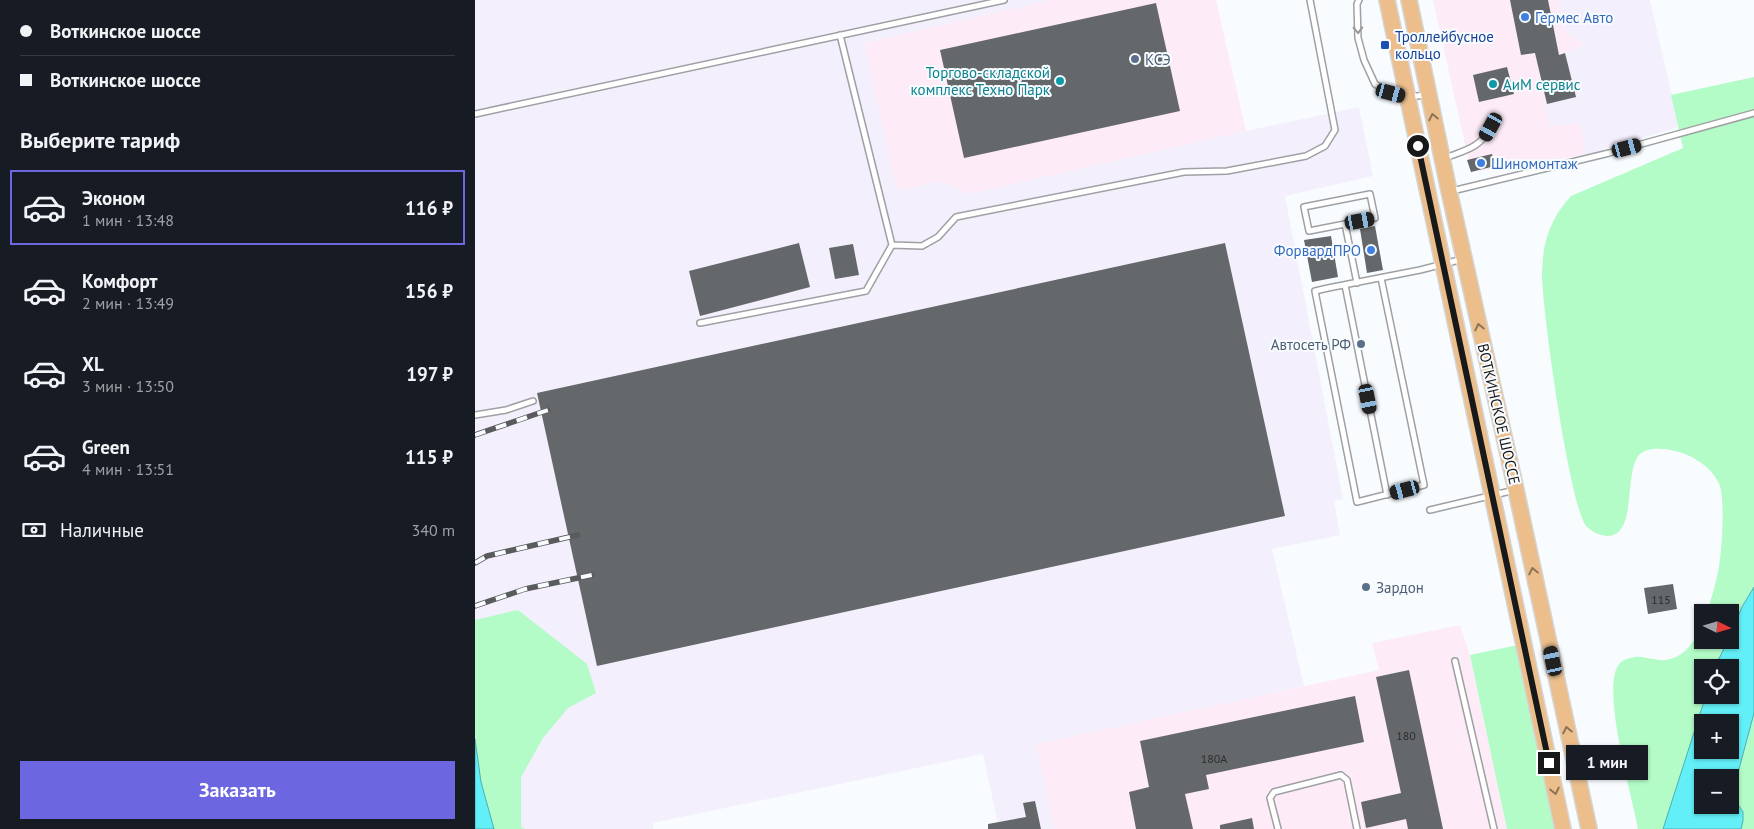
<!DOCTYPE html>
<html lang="ru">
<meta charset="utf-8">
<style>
body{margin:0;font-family:"PT Sans",sans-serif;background:#20242c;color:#f1f3f6;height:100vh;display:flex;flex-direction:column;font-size:19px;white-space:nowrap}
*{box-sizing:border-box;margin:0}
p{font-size:16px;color:#9ea1a6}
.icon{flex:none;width:28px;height:28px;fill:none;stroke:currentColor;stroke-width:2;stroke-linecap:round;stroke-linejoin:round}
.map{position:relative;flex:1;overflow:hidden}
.side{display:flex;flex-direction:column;background:#171b24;width:475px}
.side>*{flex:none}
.banner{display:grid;align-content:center;height:110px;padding:0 20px;background:#171b24}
.needle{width:32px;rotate:95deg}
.buttons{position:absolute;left:1219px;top:604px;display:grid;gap:10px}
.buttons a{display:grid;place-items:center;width:45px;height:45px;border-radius:0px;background:#171b24;box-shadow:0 1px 4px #0004;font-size:25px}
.end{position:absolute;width:22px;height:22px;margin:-11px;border:6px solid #171819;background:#fff;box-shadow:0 0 0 2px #fff}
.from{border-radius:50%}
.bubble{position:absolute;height:35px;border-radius:0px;background:#171b24;box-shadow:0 1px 4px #0004;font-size:16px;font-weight:700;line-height:35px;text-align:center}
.car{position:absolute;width:15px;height:30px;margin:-15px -8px;border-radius:6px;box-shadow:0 0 4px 1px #0007;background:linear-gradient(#222 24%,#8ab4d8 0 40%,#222 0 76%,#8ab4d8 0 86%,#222 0)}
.banner b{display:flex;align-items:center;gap:18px;height:48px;font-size:19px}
.banner b+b{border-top:1px solid #363941}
.banner i{width:12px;height:12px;background:#f1f3f6}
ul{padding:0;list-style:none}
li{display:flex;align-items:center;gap:15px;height:75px;margin:0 10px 8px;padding:0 10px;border:2px solid transparent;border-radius:0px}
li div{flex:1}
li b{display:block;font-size:19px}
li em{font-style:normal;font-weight:700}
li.on{border-color:#6c66e0}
li>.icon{width:45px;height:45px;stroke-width:1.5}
h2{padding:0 20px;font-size:22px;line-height:60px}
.pay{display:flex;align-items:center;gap:12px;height:55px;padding:0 20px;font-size:19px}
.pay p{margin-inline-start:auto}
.primary-button{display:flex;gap:10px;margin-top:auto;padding:10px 20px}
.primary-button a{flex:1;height:58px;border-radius:0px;background:#6c66e0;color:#fff;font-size:20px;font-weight:700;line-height:58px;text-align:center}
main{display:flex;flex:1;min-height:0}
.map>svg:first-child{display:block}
.commercial{fill:#fdecf7}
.industrial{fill:#f3effc}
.green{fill:#b3fbc7}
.water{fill:#63eff7;stroke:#4caeb4;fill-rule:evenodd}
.building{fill:#65686a}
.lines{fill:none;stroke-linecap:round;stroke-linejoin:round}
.lane-casing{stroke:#9ea0a3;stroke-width:8}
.primary-casing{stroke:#d5d5d6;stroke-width:18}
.lane{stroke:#fff;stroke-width:5}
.primary{stroke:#ebbe8c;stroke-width:15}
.rail-casing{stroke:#595b5c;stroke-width:5.5}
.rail{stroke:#f9fcff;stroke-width:4;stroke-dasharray:11;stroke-linecap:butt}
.oneway{stroke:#979798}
.oneway2{stroke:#8c7358}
.route{stroke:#171819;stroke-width:6}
.shop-dot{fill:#3f7fe0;stroke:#f9fcff;stroke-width:2}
.transit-dot{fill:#1a4fb4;stroke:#f9fcff;stroke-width:2}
.service-dot{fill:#5c6f8a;stroke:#f9fcff;stroke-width:2}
.culture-dot{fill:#0f9aa8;stroke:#f9fcff;stroke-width:2}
.labels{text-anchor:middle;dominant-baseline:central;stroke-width:4;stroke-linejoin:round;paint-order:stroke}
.number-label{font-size:12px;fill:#2a2c2d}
.shop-label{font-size:15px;fill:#366cbe;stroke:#f9fcff;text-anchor:start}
.transit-label{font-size:15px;fill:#164399;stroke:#f9fcff;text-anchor:start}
.service-label{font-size:15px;fill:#4e5e75;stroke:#f9fcff;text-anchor:start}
.culture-label{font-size:15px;fill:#0d838f;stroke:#f9fcff;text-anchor:end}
.street-label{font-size:15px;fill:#171819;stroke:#f9fcff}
</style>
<main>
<section class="side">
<div class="banner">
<b><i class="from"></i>Воткинское шоссе</b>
<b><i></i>Воткинское шоссе</b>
</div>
<h2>Выберите тариф</h2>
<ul>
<li class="on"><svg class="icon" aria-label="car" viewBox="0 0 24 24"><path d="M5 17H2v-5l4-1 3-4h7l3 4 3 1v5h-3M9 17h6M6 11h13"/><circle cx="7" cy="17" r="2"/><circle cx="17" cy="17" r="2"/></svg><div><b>Эконом</b><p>1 мин · 13:48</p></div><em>116 ₽</em></li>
<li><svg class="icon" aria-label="car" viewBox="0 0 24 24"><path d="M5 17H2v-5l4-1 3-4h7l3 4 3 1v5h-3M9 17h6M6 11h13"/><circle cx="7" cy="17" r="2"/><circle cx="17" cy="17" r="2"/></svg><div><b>Комфорт</b><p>2 мин · 13:49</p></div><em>156 ₽</em></li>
<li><svg class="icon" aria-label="car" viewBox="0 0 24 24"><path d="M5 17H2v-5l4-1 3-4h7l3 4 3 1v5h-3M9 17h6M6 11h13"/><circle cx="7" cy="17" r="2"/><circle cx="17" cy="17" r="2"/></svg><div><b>XL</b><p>3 мин · 13:50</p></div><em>197 ₽</em></li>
<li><svg class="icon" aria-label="car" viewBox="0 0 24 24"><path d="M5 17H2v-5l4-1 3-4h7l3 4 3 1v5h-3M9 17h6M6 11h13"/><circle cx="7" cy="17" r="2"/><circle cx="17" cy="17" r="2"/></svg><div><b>Green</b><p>4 мин · 13:51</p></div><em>115 ₽</em></li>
</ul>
<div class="pay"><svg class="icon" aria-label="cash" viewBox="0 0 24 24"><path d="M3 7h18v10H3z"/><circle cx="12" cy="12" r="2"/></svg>Наличные<p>340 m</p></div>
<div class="primary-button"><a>Заказать</a></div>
</section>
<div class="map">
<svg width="1279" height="829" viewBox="0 0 1279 829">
<rect width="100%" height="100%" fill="#f9fcff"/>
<path class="commercial" d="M575 0H741L771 131 495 194 466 181 422 191 389 43Z
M958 0H1084L1091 33 1110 44 1090 53 1059 58 1062 60 1074 127 1105 122 1111 155 996 172Z
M985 625 995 655 1032 829H579L561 744 904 670 897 643Z"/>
<path class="industrial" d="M0 0H575L389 43 422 191 466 181 495 194 771 131 884 107 898 176 810 196 868 499 859 501 865 535 797 549 829 686 561 744 579 829H524L508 754 178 823V829H0Z
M1084 0H1175L1204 127 1111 155 1105 122 1074 127 1062 60 1058 58 1090 53 1110 44 1091 33Z"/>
<path class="green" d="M1279 77V587L1267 607 1255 636V612H1232C1236 600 1240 586 1243 572 1247 555 1250 502 1245 486 1237 464 1209 450 1187 449 1181 448 1170 449 1165 454 1148 471 1163 535 1133 536 1125 536 1118 532 1112 527 1095 510 1067 309 1067 275 1067 267 1068 257 1069 249 1073 228 1082 211 1096 196L1208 148 1196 95Z
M43 610 112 664 121 693 93 708 68 738 46 777V827L50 829H0V620Z
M1227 626 1228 640H1253L1240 667 1228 668V695H1231L1188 829H1163C1158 799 1123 681 1146 662 1150 659 1155 658 1160 657 1170 656 1180 661 1190 660 1210 658 1219 641 1227 626Z
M1043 645 1082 829H1032L995 655Z
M1279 713V829H1266C1271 811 1260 807 1261 791 1261 767 1273 737 1279 713Z"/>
<path class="water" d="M1279 587V713L1264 769 1261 791 1262 803 1268 812V821L1266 829H1188L1231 695H1255V668L1240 667 1253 640H1255V636L1267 607ZM1228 722H1255V750H1228ZM1228 778H1255V805H1228Z
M0 739 6 782 19 829H0Z"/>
<path class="building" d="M1035 0H1073L1084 55 1090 53 1101 97 1072 104 1060 53 1046 55Z
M681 3 705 111 489 158 465 50Z
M1032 67 1039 94 1004 102 998 75Z
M1017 154 1020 166 996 172 992 160Z
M900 226 908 270 892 273 885 229Z
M856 236 863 277 837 282 829 240Z
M324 243 335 287 225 316 214 271Z
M750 243 810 516 122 666 62 393Z
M378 244 384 275 360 279 354 248Z
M1198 584 1202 609 1173 614 1169 588Z
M934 670 968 829H933L931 819 891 828 886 802 926 793 901 677Z
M880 696 889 742 731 775 734 789 710 794 718 829H661L654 792 674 787 665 741Z
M560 801 566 829H513V824L551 817 548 803Z
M777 818 779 829H745V825Z"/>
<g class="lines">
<defs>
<path id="lane" d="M884 0 882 4 883 38 889 60 900 84 915 93 932 97 951 95
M0 114 529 0
M970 158C991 150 1005 148 1016 127
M977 191 1134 153 1279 113
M870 224 900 218 895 194 829 207 834 231 870 224 882 283
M417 245 447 246 463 237 481 217 709 172 752 171 831 156 850 146 860 130 835 0
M906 278 949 485 882 502 840 291 853 288 945 270 988 259
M870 285 912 495
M225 323 391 291 417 245 365 35
M0 415 31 410 58 401
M955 510 1040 490
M980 661 1019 829
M803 829 795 798 799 792 866 775 872 780 882 829"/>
<path id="primary" d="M912 0 1088 829
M934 0 974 191 1041 490 1114 829"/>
</defs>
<use href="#lane" class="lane-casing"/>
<use href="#primary" class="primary-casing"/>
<use href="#lane" class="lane"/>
<use href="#primary" class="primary"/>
<defs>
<path id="rail" d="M0 435 73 410
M0 563 12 556 103 535
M0 606 50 589 117 575"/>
</defs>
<use href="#rail" class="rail-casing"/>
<use href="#rail" class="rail"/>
</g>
<defs><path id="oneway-chevron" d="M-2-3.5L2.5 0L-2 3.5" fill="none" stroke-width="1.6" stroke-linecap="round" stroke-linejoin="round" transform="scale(1.25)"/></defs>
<use class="oneway" href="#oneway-chevron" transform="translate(883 30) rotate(88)"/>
<g class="oneway2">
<use href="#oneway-chevron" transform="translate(958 117) rotate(-102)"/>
<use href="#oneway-chevron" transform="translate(1004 327) rotate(-103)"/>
<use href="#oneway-chevron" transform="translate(1058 571) rotate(-102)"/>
<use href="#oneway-chevron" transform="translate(1092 730) rotate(-102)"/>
<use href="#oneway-chevron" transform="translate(1080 791) rotate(78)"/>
</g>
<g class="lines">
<path class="route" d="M943 146 1074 763"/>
</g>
<g class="shop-dot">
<circle cx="1050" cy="17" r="5"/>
<circle cx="1006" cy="163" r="5"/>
<circle cx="896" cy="250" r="5"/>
</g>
<rect class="transit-dot" x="905" y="40" width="10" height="10" rx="2.5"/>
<g class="service-dot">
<circle cx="660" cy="59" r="5"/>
<circle cx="886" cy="344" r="5"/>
<circle cx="891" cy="587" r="5"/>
</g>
<g class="culture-dot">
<circle cx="585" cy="81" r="5"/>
<circle cx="1018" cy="84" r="5"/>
</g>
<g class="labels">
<g class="number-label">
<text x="1186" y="599">115</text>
<text x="931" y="735">180</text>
<text x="739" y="758">180А</text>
</g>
<g class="shop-label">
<text x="1060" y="17">Гермес Авто</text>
<text x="1016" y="163">Шиномонтаж</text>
<text x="886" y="250" text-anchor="end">ФорвардПРО</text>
</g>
<g class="transit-label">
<text x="920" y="36">Троллейбусное<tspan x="920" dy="17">кольцо</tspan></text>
</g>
<g class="service-label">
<text x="670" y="59">КСЭ</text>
<text x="876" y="344" text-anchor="end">Автосеть РФ</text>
<text x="901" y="587">Зардон</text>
</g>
<g class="culture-label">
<text x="575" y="72">Торгово-складской<tspan x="575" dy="17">комплекс Техно Парк</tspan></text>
<text x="1028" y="84" text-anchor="start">АиМ сервис</text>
</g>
<g class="street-label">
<text transform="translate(1024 414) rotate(77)">ВОТКИНСКОЕ ШОССЕ</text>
</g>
</g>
</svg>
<div class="buttons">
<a><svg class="needle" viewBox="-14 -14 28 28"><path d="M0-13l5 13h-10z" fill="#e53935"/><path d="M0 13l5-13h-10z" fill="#9ea1a6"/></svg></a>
<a><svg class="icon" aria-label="locate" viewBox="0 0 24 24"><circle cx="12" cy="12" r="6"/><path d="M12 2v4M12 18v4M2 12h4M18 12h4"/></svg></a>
<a>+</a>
<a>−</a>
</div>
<i class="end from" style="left:943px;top:146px"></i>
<i class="end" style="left:1074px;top:763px"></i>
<div class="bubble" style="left:1091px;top:745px;width:82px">1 мин</div>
<i class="car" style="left:916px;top:93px;rotate:105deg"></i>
<i class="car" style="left:1016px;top:127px;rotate:209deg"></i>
<i class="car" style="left:1152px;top:148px;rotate:75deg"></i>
<i class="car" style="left:885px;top:221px;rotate:80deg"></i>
<i class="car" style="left:893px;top:399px;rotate:169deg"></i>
<i class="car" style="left:930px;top:490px;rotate:255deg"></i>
<i class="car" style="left:1078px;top:661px;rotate:348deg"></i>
</div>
</main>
